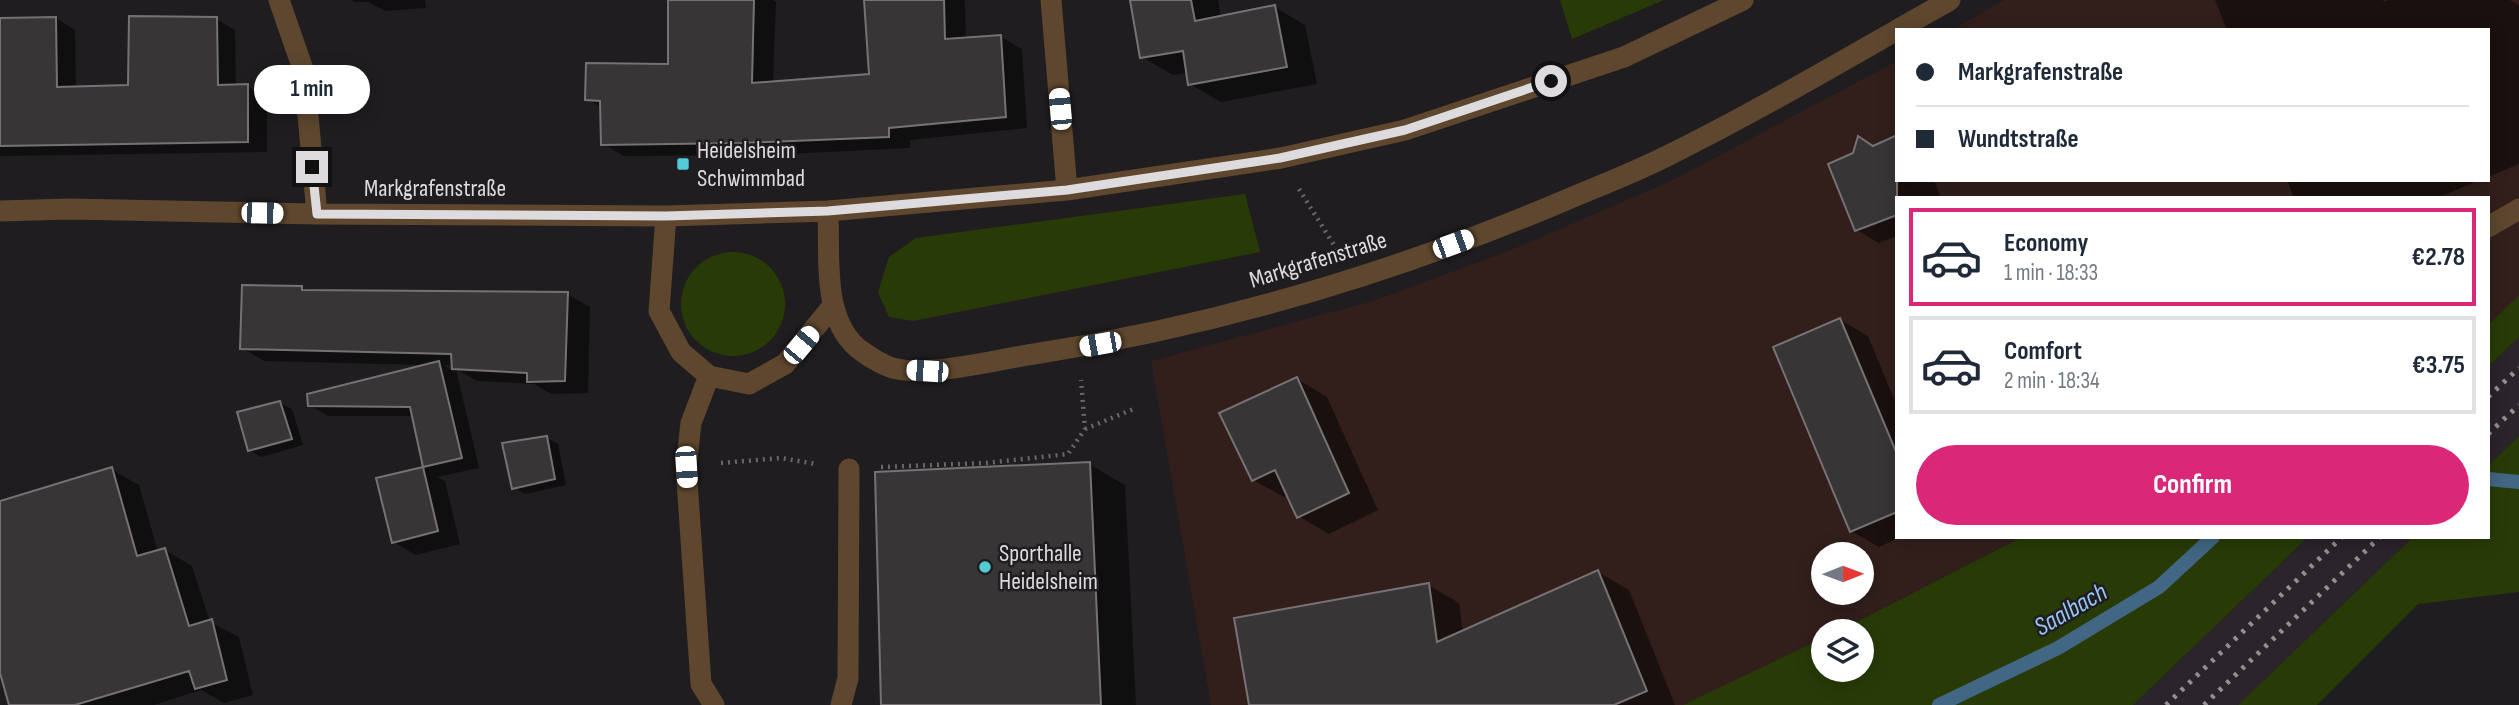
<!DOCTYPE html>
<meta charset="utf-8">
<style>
body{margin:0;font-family:"Sofia Sans Condensed",sans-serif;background:#f2f2f3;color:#1f2937;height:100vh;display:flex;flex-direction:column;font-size:26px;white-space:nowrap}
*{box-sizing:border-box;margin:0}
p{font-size:23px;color:#747a83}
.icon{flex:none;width:38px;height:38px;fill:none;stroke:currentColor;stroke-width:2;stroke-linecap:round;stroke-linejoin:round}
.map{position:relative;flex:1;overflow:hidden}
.details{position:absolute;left:1895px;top:196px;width:595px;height:343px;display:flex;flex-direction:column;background:#fff;border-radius:0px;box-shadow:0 4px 18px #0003}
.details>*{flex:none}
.banner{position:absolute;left:1895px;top:28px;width:595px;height:154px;border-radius:0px;box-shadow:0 4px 18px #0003;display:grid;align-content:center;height:154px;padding:0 21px;background:#fff}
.needle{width:46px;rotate:89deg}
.controls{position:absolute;left:1811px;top:542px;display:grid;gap:14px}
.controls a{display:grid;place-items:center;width:63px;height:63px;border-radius:50%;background:#fff;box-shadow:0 4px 18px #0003;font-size:35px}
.end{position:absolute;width:32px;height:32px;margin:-16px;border:9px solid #dddbdd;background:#111;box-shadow:0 0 0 4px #111}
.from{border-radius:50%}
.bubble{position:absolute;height:49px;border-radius:24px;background:#fff;box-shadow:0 4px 18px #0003;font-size:23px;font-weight:700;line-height:49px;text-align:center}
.car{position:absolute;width:21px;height:42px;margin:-21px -10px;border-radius:9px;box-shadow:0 0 5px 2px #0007;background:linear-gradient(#fff 24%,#345 0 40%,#fff 0 76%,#345 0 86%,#fff 0)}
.banner b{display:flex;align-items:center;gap:24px;height:66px;font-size:26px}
.banner b+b{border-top:2px solid #e0e1e3}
.banner i{width:18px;height:18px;background:#1f2937}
ul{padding:12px 0 0;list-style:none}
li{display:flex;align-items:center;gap:21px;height:98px;margin:0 14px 10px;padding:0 7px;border:4px solid #e0e1e3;border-radius:0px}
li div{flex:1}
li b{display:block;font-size:26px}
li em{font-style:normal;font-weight:700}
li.on{border-color:#db2777}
li>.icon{width:63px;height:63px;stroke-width:1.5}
.action{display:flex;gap:14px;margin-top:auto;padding:14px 21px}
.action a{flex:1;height:80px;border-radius:42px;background:#db2777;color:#fff;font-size:28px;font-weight:700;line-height:80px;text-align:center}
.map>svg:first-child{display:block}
.commercial{fill:#321f1c;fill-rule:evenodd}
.built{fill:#2b242b}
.green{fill:#283b07}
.shadow{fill:#0007;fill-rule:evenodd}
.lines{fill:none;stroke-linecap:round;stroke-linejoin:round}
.stream{stroke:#426784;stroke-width:14}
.building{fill:#383537;stroke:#767274;stroke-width:2}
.path{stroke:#696769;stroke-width:4.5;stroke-dasharray:2 5;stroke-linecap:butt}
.minor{stroke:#5e472e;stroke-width:21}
.rail{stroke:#929092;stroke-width:5;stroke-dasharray:3.5 7;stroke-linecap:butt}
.route{stroke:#dddbdd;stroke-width:9}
.poi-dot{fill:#52cbd7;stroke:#1f1d1f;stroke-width:2.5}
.labels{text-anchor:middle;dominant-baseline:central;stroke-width:5;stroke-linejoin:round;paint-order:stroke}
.poi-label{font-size:24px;fill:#dddbdd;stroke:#1f1d1f;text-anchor:start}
.street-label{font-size:24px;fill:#dddbdd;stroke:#1f1d1f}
.water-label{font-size:26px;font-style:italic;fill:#96c6f5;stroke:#1f1d1f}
</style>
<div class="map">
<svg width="2519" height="705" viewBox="0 0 2519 705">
<rect width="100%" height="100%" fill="#1f1d1f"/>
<path class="commercial" d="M2004 0H2519V295L2489 324 2488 198H1897V537H2022L1837 632H1824L1823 638 1683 705H1211L1151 361 1373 301 1511 250 1673 180 1897 61V180H2488V30H1952ZM1824 555H1862V593H1824Z"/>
<path class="built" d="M2519 337V436L2489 465V366Z
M2308 537H2413L2238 705H2133Z"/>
<path class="green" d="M1560 0H1664L1572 39Z
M1245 194 1260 252 913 321 889 317 878 292 889 257 916 238Z
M681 304a52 52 0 1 1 104 0a52 52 0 1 1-104 0Z
M2519 295V337L2489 366V324Z
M2519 436V592L2418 604 2317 705H2238L2413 537H2488L2489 465Z
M2022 537H2308L2133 705H1683L1823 638 1824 670H1862V632H1837Z"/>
<path class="shadow" d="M351 0H425L426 8 385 11 368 2H355Z
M670 0H773L776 2 773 83 871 76 866 0H965L966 39 1001 37 1022 49 1027 128 910 140V148L765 155 624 156 603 144 602 108 587 99 670 66Z
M1132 0H1218L1221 18 1275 7 1305 25 1317 84 1221 102 1190 84 1188 73 1173 75 1142 57Z
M2215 0H2383L2384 2 2389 0H2510L2519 5V164L2488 177V30H2227Z
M56 18 75 30 76 88 130 86 216 19 235 30 236 86H247L267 97V152L0 156V20Z
M1897 137V180H1934L1941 198H1897V236L1879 243 1856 230 1874 147Z
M2287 180H2480L2437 198H2294Z
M301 288 307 291 567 294 590 307 588 393 551 394 534 384 477 381 456 369 479 468 437 477 445 481 460 544 416 555 393 542 378 479 425 468 413 416H328L310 405 425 365 264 361 242 348ZM444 365 454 366V372Z
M1840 320 1868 336 1897 406V537H1901L1879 547 1851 531Z
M1297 379 1327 397 1378 510 1329 534 1298 516 1289 495 1284 497 1253 480Z
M280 403 292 409 303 445 261 457 249 450Z
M546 437 558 444 566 485 525 494 513 487Z
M1089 464 1125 485 1136 705H882L876 474Z
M111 469 139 485 158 552 165 550 192 566 210 622 239 637 253 695 224 703 201 690 154 705H11L0 669V502Z
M1598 572 1629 590 1675 705H1251L1428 585 1459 603 1463 632Z"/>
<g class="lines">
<path class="stream" d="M2488 479 2519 482
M1939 705 2058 648 2159 587 2213 537"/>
</g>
<path class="building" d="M668 0H754L752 83 869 74 864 0H944L945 39 1001 35 1006 117 889 128V137L742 143 601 145 600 101 585 100 586 63 668 64Z
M1130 0H1191L1195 21 1275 5 1287 67 1188 85 1183 51 1140 58Z
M129 16 217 17 218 85 248 84V142L0 146V18L56 17 57 87 128 85Z
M1897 135V215L1855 231 1828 164 1853 153 1858 136 1873 146Z
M242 285 302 286V290L568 292 565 381 527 382V373L452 369 451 354 240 349Z
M1840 318 1897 454V512L1850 532 1773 347Z
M439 361 462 458 423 467 410 407 308 406 307 394Z
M1297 377 1349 493 1297 518 1275 470 1252 481 1219 413Z
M280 401 292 439 248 451 237 412Z
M547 436 555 479 512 489 502 443Z
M1090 462 1101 705H881L875 472Z
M112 467 137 556 165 548 189 626 212 619 227 680 195 689 189 671 75 705H9L0 673V501Z
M423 467 438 531 392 543 376 478Z
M1598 570 1647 691 1614 705H1249L1234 618 1429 583 1437 642Z"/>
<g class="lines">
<path class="path" d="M1299 189 1337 250
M1085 429 1136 408
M721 463 781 458 816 464
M881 467 986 463 1068 454 1085 429 1081 380"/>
<path class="minor" d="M279 0 304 72 317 214
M1051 0 1067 190
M1897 30 1950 0
M0 211 70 209 317 214 666 216 828 211 1067 190 1281 158 1405 130 1624 57 1743 0
M828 211C830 257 821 324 863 352 871 358 886 367 897 369 935 376 994 360 1034 354 1217 326 1396 272 1566 200 1599 186 1633 173 1665 157 1744 118 1820 74 1897 30
M666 216 659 311 681 352 709 376 691 423 686 467 701 684 714 705
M2488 227 2519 209
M709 376 749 384 785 364 832 307
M841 705 848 678 849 469"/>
<path class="rail" d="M2488 397 2519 368
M2488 434 2519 405
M2166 705 2342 537
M2204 705 2380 537"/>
</g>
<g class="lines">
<path class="route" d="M312 167 317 214 666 216 828 211 1067 190 1280 158 1405 130 1551 81"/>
</g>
<g class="poi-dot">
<rect x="676" y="157" width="14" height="14" rx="3.5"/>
<circle cx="985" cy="567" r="7"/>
</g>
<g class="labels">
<g class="poi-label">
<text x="697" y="150">Heidelsheim<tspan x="697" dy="28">Schwimmbad</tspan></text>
<text x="999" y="553">Sporthalle<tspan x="999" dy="28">Heidelsheim</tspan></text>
</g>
<g class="street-label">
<text x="435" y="188">Markgrafenstraße</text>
<text transform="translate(1318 260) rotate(-17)">Markgrafenstraße</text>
</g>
<g class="water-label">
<text transform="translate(2071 610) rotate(-30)">Saalbach</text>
</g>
</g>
</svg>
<div class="controls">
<a><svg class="needle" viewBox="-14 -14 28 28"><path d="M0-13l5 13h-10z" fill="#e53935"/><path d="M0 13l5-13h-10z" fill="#747a83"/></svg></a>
<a><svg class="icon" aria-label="layers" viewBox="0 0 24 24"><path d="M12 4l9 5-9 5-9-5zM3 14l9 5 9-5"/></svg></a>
</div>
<i class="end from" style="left:1551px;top:81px"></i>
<i class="end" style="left:312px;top:167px"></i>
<div class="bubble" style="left:254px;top:65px;width:116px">1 min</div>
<i class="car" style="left:1060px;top:109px;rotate:355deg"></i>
<i class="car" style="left:262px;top:213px;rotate:91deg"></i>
<i class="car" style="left:1453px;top:244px;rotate:70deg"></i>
<i class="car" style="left:1100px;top:344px;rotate:260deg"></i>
<i class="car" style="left:801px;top:345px;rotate:40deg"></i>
<i class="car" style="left:927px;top:371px;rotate:274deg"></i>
<i class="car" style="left:686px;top:467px;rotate:176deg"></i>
<div class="banner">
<b><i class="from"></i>Markgrafenstraße</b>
<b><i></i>Wundtstraße</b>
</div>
<section class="details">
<ul>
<li class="on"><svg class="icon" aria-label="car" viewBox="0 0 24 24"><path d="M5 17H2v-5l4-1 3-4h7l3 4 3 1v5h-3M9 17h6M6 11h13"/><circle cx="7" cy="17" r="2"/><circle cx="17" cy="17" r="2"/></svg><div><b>Economy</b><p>1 min · 18:33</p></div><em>€2.78</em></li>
<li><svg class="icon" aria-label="car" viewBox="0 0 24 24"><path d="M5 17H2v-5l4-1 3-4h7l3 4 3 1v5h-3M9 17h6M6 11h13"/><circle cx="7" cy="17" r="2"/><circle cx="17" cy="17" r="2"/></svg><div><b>Comfort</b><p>2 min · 18:34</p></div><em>€3.75</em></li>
</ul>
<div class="action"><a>Confirm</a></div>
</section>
</div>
